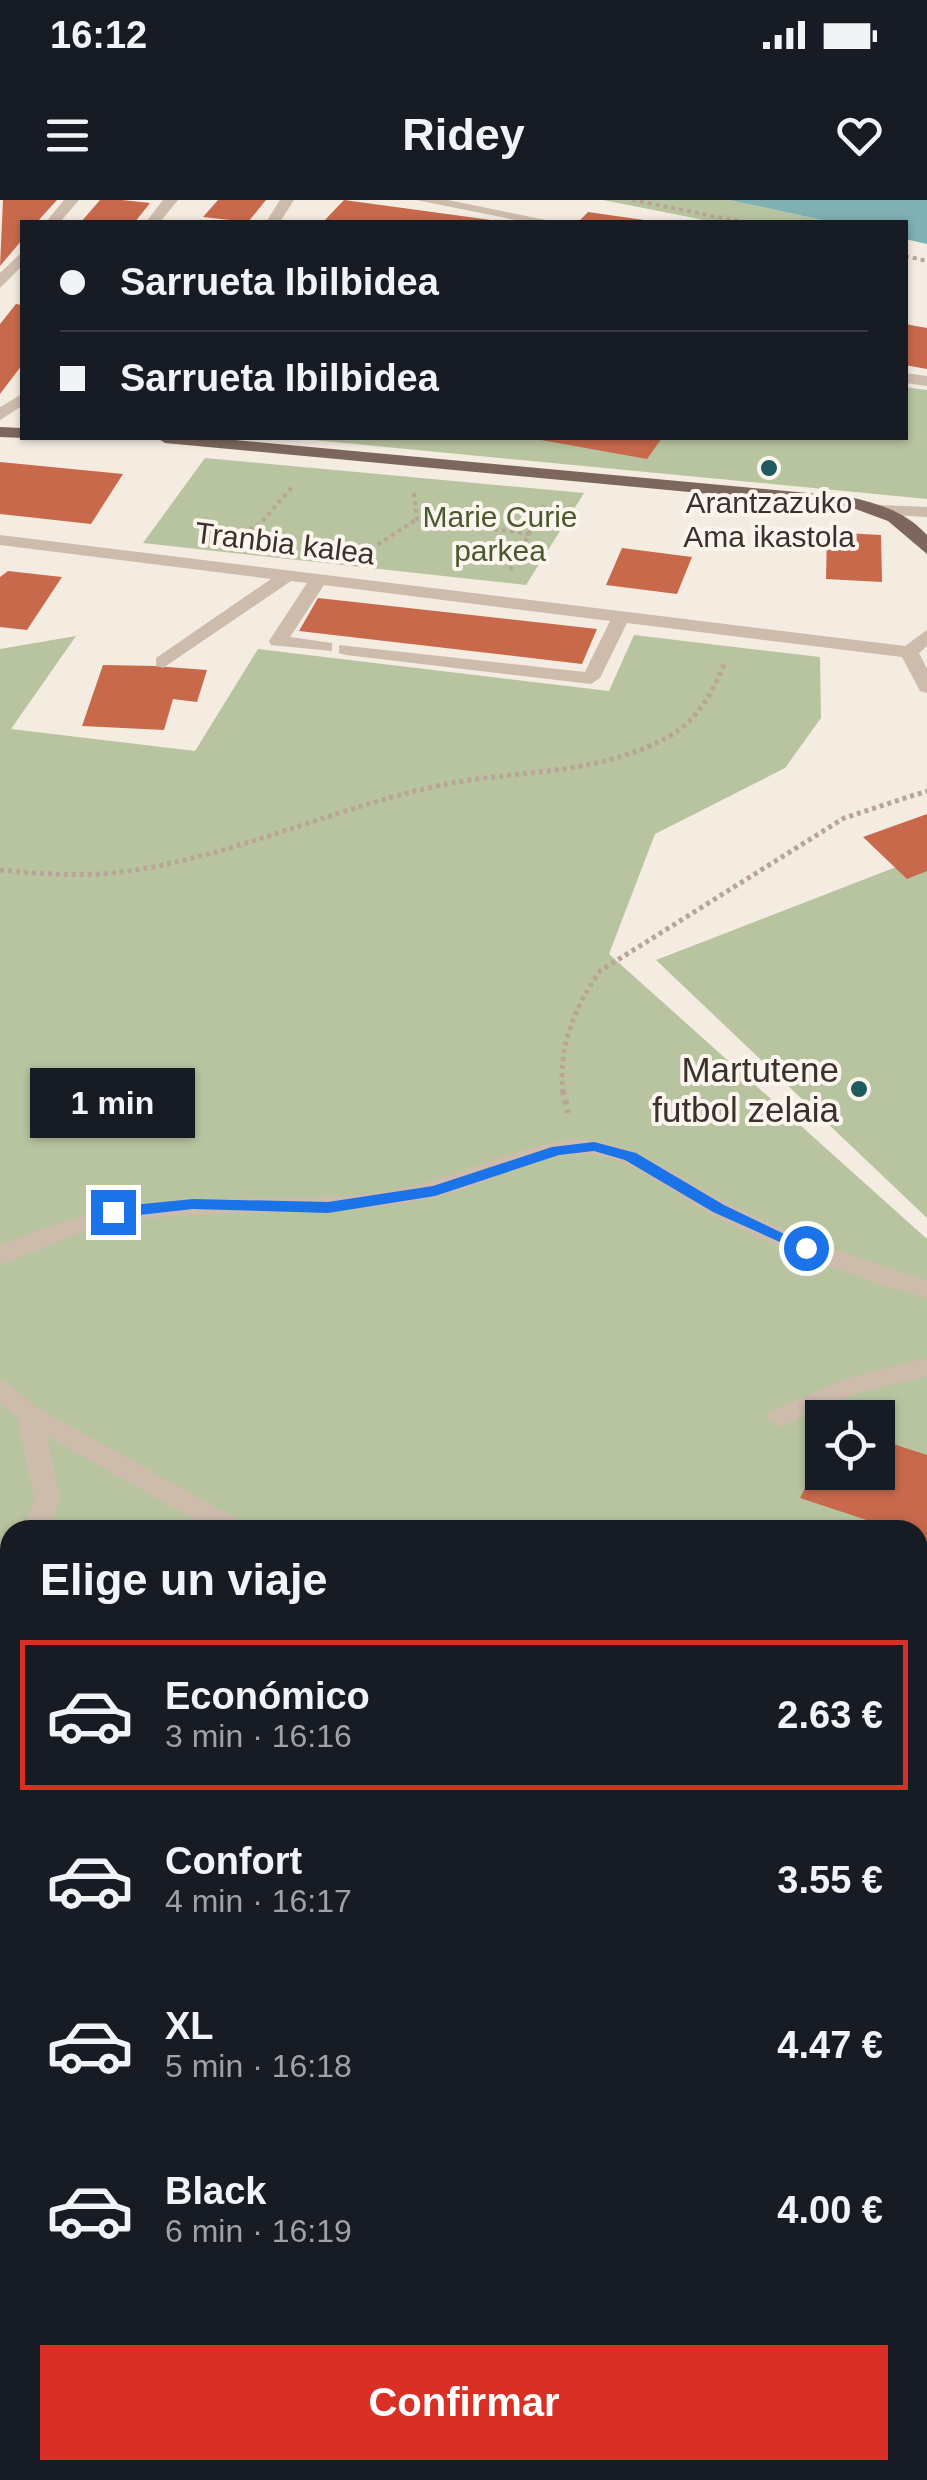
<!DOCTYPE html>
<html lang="es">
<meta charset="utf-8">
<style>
body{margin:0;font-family:Arial,sans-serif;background:#242831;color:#f1f3f6;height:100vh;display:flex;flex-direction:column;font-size:38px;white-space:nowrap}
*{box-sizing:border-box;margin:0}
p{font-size:32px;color:#9ea1a6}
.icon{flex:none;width:55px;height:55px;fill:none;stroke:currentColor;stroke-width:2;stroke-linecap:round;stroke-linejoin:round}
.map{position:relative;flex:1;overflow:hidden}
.sheet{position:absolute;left:0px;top:1320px;width:928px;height:960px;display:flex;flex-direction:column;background:#171b24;border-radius:30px 30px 0 0;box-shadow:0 2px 8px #0004}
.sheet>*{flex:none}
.hud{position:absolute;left:20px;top:20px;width:888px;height:220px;border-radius:0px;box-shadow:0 2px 8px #0004;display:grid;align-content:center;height:220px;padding:0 40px;background:#171b24}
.fabs{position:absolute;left:805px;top:1200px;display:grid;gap:20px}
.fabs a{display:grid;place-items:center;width:90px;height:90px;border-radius:0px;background:#171b24;box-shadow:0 2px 8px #0004;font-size:50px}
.end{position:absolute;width:45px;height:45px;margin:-22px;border:12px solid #1a73e8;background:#fff;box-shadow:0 0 0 5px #fff}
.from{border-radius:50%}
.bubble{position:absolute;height:70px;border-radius:0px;background:#171b24;box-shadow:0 2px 8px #0004;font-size:32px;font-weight:700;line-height:70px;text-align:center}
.hud b{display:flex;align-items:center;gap:35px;height:95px;font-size:38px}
.hud b+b{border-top:2px solid #363941}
.hud i{width:25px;height:25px;background:#f1f3f6}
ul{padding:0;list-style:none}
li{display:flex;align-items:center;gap:30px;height:150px;margin:0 20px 15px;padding:0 20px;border:5px solid transparent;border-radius:0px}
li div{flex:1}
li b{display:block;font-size:38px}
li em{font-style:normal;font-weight:700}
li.current{border-color:#d93025}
li>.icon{width:90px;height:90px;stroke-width:1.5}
h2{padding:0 40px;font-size:45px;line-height:120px}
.cta{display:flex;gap:20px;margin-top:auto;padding:20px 40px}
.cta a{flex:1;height:115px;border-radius:0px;background:#d93025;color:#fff;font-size:40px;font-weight:700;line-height:115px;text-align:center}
.status{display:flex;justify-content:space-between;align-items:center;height:70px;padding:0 50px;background:#171b24;direction:ltr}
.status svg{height:28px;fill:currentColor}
header{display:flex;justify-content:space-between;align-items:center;height:130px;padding:0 40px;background:#171b24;font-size:45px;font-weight:700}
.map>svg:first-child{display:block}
.green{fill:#b8c4a0;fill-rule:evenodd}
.water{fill:#7fb0b2}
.building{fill:#c8694b}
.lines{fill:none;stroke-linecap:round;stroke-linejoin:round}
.path-far2{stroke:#b9a596;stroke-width:4;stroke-dasharray:4 4;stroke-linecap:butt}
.path-far1{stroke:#b9a596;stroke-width:5;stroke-dasharray:4 4;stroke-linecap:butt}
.path{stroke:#b9a596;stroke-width:6;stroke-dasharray:5 5;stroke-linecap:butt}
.minor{fill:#cdbbac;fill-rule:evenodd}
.major{fill:#7d675c;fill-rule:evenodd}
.route{fill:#1a73e8}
.poi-dot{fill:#1f5a5e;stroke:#fbf5ee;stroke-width:4}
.labels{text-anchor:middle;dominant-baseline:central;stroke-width:8;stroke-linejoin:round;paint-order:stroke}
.far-poi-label{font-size:30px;fill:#3b302b;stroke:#fbf5ee}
.far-park-label{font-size:30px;fill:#4a5a2e;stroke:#fbf5ee}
.far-street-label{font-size:30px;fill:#3b302b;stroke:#fbf5ee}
.poi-label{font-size:35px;fill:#3b302b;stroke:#fbf5ee;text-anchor:end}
</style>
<div class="status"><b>16:12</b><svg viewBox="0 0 49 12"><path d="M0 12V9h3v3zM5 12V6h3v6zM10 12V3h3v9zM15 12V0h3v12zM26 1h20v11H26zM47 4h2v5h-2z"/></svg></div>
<header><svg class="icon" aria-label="menu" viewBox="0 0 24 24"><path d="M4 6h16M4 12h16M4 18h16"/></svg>Ridey<svg class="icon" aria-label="heart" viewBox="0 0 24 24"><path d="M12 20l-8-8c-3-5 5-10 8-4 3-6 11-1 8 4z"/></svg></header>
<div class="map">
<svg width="927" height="2280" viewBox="0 0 927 2280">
<rect width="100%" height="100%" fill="#f4ebe1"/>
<path class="green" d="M603 0H729L831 22H714Z
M905 187 927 190V299L293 238H905Z
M205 258 584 293 526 385 143 343Z
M634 435 820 457 821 518 785 568 655 634 609 754 927 1039V2280H37L33 2270H918V1330H10V1572L0 1580V449L76 436 11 529 195 551 258 449 609 491ZM822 1218H878V1272H822Z
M927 655V1018L656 760Z"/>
<path class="water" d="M729 0H927V44L905 39V22H831Z"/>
<path class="building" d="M3 0H57L37 22H22V40L0 66Z
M100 0H122L150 3 135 22H81Z
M218 0H266L248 22 203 17Z
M344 0 491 20V22H323Z
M588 12 644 20V22H578Z
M16 104 22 105V165L0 194V124Z
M905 124 927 128V169L905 165Z
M530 238H662L647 259Z
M0 262 123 274 91 324 0 314Z
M827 332 881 335 882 382 826 379Z
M622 348 692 357 677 394 606 385Z
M8 371 62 377 27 430 0 427V377Z
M318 398 597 429 582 464 299 431Z
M103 465 154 466 207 470 197 502 173 499 164 530 82 526Z
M927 614V671L907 679 863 637Z
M878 1239 927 1255V1340L918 1337V1330H897L800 1298 822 1253V1272H878Z"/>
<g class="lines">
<path class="path-far2" d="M632 0 744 22
M905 56 927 61
M414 293 417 319 530 334
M242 333 260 324 294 285
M371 349 417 319
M510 370 544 305"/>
<path class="path-far1" d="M0 670C41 674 80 677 121 672 230 658 330 609 437 586 515 569 593 577 666 538 697 522 712 493 725 462
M563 893C558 846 574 809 600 771L844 618 927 591"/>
<path class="path" d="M563 890 568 913"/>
<path class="minor" d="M64 0H79L60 22H46Z
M163 0H178L160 22H146Z
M280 0H294L280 22H266Z
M416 0H448L555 22H526Z
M22 52V66L0 88V73Z
M905 173 927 176V186L905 183Z
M22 194V206L0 220V207Z
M880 305 927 307V317L874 314V306Z
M0 335 905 446 927 430V446L919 453 927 469V493L920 491 902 457 627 423 600 478 591 484 346 455 339 453V445L585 472 610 421 324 385 290 437 332 443V451L271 445 269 441 307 383 291 381 163 468 156 466V458L271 379 0 345Z
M575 939C638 940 680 981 734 1007 797 1036 862 1060 927 1081V1098C855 1078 781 1050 714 1016 677 998 642 963 600 956 542 945 488 987 433 998 325 1021 214 1004 107 1025 69 1033 37 1054 0 1064V1046C52 1023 104 1007 161 1002 235 995 310 1003 383 992 450 982 509 948 575 939Z
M927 1158V1176L860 1192 779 1227 766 1218 770 1212 844 1179Z
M0 1180 9 1183 38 1208 244 1323 248 1330H213L47 1236 60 1298 51 1330H25L34 1298 17 1218 0 1203Z
M10 1418V1472L0 1476V1422Z"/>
<path class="major" d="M0 227 22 228 24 238 0 237Z
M157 238H214L850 297C880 304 906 312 927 335V354L888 321 850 307 165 243Z"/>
</g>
<path class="route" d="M594 942 636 953 724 1005 813 1048 800 1051 713 1012 625 960 594 951 559 955 435 996 328 1013 193 1009 113 1018 105 1012 113 1007 193 999 328 1002 433 986 552 947Z"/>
<g class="poi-dot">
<circle cx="769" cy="268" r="10"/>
<circle cx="859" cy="889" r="10"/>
</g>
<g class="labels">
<g class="far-poi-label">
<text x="769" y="302">Arantzazuko<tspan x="769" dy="34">Ama ikastola</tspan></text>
</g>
<g class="far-park-label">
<text x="500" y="316">Marie Curie<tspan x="500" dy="34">parkea</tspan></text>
</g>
<g class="far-street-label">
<text transform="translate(285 343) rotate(7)">Tranbia kalea</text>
</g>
<g class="poi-label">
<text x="839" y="869">Martutene<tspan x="839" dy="40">futbol zelaia</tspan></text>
</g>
</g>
</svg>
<div class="fabs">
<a><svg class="icon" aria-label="locate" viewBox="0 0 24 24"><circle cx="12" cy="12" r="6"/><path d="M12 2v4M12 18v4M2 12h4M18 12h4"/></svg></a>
</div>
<i class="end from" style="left:806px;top:1048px"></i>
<i class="end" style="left:113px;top:1012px"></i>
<div class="bubble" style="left:30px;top:868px;width:165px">1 min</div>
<div class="hud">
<b><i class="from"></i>Sarrueta Ibilbidea</b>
<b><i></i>Sarrueta Ibilbidea</b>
</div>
<section class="sheet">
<h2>Elige un viaje</h2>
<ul>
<li class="current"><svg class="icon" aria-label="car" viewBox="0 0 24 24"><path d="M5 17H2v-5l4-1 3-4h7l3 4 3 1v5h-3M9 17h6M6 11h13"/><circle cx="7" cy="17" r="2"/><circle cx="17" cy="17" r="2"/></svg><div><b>Económico</b><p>3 min · 16:16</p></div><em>2.63 €</em></li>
<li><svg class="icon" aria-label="car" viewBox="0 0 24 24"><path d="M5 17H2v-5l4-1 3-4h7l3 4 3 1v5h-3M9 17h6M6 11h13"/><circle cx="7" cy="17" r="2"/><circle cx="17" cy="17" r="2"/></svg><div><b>Confort</b><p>4 min · 16:17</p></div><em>3.55 €</em></li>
<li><svg class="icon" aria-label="car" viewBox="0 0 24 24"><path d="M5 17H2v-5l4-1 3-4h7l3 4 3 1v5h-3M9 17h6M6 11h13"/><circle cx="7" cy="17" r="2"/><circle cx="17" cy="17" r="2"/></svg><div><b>XL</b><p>5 min · 16:18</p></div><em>4.47 €</em></li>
<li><svg class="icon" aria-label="car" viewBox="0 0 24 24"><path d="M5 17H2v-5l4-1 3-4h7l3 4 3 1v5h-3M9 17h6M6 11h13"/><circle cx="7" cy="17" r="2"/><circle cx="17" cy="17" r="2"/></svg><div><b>Black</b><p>6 min · 16:19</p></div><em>4.00 €</em></li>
</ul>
<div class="cta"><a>Confirmar</a></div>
</section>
</div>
